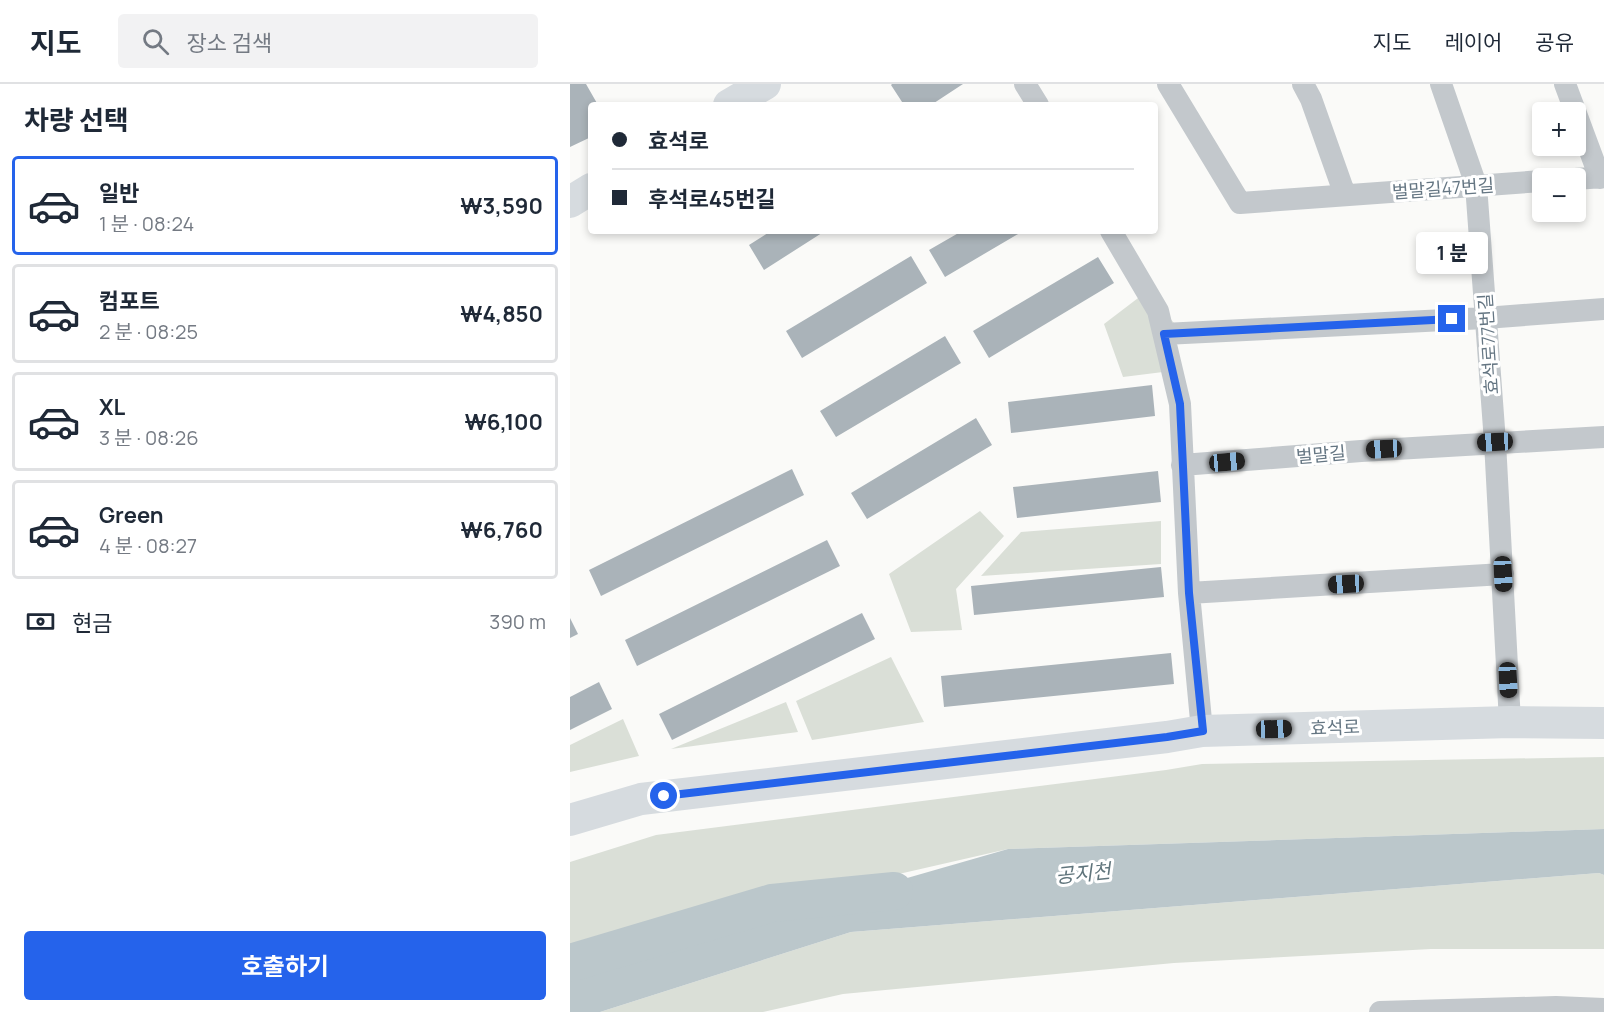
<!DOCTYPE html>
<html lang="ko">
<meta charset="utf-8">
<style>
body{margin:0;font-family:Manrope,"Noto Sans KR",sans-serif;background:#f2f2f3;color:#1f2937;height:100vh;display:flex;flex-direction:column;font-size:22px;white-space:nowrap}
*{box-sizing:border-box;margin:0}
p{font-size:20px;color:#747a83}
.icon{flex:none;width:33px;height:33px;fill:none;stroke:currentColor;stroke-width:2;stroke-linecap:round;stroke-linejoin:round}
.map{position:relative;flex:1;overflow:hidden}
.details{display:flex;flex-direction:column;background:#fff;width:570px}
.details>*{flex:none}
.guide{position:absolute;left:18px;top:18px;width:570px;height:132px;border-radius:6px;box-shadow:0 3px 9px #0003;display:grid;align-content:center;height:132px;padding:0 24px;background:#fff}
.controls{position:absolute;left:962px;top:18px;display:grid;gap:12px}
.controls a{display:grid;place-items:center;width:54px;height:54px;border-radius:6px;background:#fff;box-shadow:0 3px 9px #0003;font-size:30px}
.end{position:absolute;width:27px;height:27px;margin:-14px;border:8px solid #2563eb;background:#fff;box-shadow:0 0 0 3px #fff}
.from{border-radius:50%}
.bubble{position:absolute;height:42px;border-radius:6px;background:#fff;box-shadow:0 3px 9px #0003;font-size:20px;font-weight:700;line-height:42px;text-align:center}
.car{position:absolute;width:18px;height:36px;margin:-18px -9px;border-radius:8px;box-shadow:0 0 4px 2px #0007;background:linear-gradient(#222 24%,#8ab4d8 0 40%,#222 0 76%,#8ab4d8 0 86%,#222 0)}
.guide b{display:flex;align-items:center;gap:21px;height:57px;font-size:22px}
.guide b+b{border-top:2px solid #e0e1e3}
.guide i{width:15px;height:15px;background:#1f2937}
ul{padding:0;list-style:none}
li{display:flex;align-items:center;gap:18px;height:99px;margin:0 12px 9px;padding:0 12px;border:3px solid #e0e1e3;border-radius:6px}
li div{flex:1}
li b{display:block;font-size:22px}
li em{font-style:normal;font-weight:700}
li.current{border-color:#2563eb}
li>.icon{width:54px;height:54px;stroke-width:1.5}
h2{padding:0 24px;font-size:27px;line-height:72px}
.pay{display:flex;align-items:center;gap:15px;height:66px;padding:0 24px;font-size:22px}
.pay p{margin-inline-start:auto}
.primary-button{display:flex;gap:12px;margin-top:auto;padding:12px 24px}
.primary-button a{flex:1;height:69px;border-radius:6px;background:#2563eb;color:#fff;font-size:24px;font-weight:700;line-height:69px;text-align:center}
header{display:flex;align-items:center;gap:36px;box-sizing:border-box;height:84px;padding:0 30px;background:#fff;border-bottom:2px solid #e0e1e3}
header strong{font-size:28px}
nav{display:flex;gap:33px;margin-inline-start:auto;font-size:21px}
.search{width:420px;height:54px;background:#f2f2f3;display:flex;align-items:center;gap:15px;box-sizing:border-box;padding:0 21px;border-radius:6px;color:#747a83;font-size:22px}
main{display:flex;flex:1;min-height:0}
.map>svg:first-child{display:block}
.green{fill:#dadfd7}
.water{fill:#bbc7cb}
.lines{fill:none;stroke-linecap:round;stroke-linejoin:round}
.river{stroke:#bbc7cb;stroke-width:38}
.building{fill:#aab3b9}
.street{stroke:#c3c8cc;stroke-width:22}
.secondary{stroke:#d6dbdf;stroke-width:32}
.route{stroke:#2563eb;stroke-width:8}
.labels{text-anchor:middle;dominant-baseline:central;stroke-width:6;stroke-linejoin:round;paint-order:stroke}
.street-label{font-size:18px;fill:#657683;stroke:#fff}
.water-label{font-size:20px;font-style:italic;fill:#60757c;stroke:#fff}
</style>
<header>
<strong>지도</strong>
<div class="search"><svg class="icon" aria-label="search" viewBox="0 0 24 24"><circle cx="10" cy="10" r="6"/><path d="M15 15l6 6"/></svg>장소 검색</div>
<nav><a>지도</a><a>레이어</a><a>공유</a></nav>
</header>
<main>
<section class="details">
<h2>차량 선택</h2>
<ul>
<li class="current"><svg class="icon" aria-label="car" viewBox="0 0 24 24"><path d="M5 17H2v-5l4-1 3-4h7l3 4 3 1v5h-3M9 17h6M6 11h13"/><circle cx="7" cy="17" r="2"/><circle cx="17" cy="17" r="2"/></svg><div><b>일반</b><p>1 분 · 08:24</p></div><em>₩3,590</em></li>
<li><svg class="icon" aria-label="car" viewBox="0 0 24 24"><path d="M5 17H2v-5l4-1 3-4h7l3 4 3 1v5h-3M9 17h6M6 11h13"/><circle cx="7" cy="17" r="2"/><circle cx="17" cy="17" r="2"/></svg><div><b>컴포트</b><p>2 분 · 08:25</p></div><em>₩4,850</em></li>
<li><svg class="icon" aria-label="car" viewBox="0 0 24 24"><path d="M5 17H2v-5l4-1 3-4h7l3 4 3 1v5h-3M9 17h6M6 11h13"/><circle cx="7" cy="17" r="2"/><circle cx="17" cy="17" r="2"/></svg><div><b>XL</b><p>3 분 · 08:26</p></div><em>₩6,100</em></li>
<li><svg class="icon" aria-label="car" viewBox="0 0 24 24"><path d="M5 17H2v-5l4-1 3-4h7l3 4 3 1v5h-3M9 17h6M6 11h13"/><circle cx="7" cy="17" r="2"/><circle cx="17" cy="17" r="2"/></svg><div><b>Green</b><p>4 분 · 08:27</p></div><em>₩6,760</em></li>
</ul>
<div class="pay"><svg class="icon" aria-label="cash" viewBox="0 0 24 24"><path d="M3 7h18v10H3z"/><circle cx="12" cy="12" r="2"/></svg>현금<p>390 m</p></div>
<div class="primary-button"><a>호출하기</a></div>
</section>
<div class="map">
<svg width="1034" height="928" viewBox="0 0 1034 928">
<rect width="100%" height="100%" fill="#fafaf8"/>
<path class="green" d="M576 208 605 240 609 286 553 293 534 240Z
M410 427 434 452 386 505 392 546 341 548 319 490Z
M591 437V480L411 492 451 448Z
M321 573 354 638 242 656 226 617Z
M216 618 228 648 101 665Z
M53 635 69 672 0 688V661Z
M1034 673V745L438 765 202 819 0 879V778L86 751 596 686 632 680Z
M1029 789 1034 791V865H861L604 879 273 910 193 928H30L281 848Z"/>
<path class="water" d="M1034 745V791L1029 789 281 848 30 928H0V891L438 765Z"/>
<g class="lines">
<path class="river" d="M0 879 202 819 324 807"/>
</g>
<path class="building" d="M0 0H16L28 21H21V53L0 63Z
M322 0H393L361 21H334L321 1Z
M201 147H255L194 186 179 161Z
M392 147H453L375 193 359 166Z
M341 172 357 199 232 274 216 247Z
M528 173 544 199 419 274 403 247Z
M375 252 391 279 266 353 250 327Z
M582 301 585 332 441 349 438 318Z
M406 334 422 361 297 435 281 409Z
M222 385 234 411 31 512 19 486Z
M588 387 591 418 447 434 443 403Z
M257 456 270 482 67 582 55 556Z
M591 483 594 513 404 531 401 502Z
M292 529 305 555 102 656 89 630Z
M0 534 8 550 0 554Z
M601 569 604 600 374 623 371 592Z
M29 598 42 625 0 646V613Z"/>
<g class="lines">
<path class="street" d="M455 0 468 21
M598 0 670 119 972 97
M733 0 741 15 775 111
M871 0 906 101 925 358 940 638
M995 0 1030 94
M1005 95 1034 93
M541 147 588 227 610 320 619 509 632 647
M594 250 915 234 1034 225
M612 381 791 367 1034 353
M619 509 933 490
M810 928 986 923 1034 925"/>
<path class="secondary" d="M159 21 195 0
M0 118 21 105
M0 736 71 715 597 653 632 647 940 638 1034 639"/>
</g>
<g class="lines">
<path class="route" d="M94 712 597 653 633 647 619 509 610 320 594 250 882 235"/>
</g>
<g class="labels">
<g class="street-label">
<text transform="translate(873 104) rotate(-4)">벌말길47번길</text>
<text transform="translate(918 260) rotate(-94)">효석로77번길</text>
<text transform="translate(751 370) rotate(-5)">벌말길</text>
<text transform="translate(765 643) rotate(-2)">효석로</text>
</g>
<g class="water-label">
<text transform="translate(513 789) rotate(-6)">공지천</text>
</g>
</g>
</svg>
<div class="controls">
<a>+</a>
<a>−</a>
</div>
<i class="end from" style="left:94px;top:712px"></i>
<i class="end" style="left:882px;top:235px"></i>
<div class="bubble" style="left:846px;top:148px;width:72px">1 분</div>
<i class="car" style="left:925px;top:358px;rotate:267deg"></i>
<i class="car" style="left:814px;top:365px;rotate:267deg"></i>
<i class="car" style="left:657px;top:378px;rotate:85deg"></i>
<i class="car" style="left:933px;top:490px;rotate:177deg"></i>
<i class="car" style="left:776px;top:500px;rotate:267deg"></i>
<i class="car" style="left:938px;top:596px;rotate:177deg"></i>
<i class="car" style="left:704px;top:645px;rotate:88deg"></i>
<div class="guide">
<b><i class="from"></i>효석로</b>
<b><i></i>후석로45번길</b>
</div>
</div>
</main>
